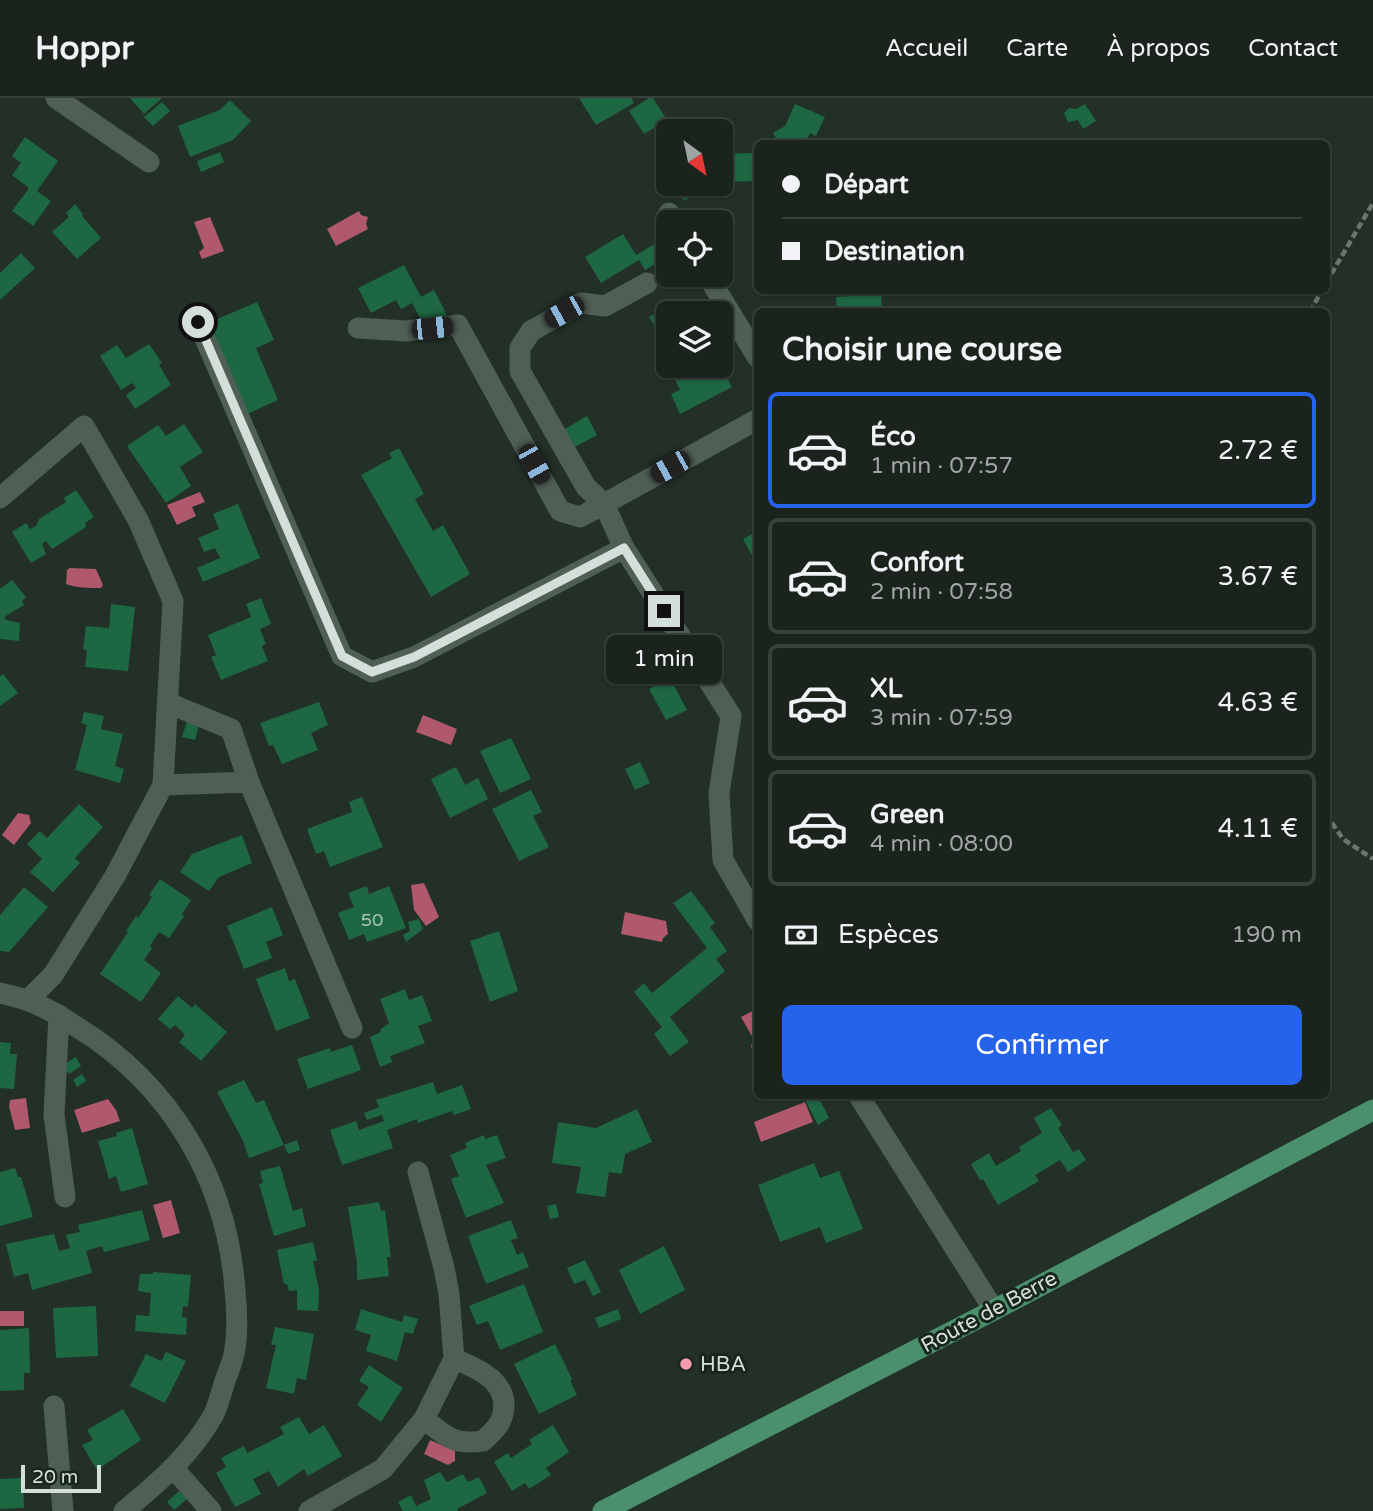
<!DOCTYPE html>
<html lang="fr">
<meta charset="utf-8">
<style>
body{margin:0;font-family:"Varela Round",sans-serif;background:#232c26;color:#f1f3f6;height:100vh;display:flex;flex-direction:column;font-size:26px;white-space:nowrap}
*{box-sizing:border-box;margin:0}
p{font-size:23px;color:#9fa4a4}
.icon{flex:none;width:38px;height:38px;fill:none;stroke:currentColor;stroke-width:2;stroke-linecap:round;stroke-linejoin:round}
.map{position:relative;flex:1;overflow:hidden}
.details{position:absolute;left:754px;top:210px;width:576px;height:791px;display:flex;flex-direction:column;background:#1a241d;border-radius:10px;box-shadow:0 2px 5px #0004,0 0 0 2px #38413b}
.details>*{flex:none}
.guide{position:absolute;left:754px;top:42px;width:576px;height:154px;border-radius:10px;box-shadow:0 2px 5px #0004,0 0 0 2px #38413b;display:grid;align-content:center;height:154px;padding:0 28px;background:#1a241d}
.needle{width:46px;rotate:147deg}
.fabs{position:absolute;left:656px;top:21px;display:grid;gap:14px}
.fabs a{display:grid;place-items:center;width:77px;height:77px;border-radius:10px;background:#1a241d;box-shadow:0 2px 5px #0004,0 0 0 2px #38413b;font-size:35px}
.scale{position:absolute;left:21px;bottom:18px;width:80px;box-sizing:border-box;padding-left:7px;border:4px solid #d5dfd9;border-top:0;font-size:19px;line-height:24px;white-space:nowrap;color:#d5dfd9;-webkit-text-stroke:5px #18261e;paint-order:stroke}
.end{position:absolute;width:32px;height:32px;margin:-16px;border:9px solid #d5dfd9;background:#111;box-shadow:0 0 0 4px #111}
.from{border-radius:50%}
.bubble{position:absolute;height:49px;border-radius:10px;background:#1a241d;box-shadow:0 2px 5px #0004,0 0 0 2px #38413b;font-size:23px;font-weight:600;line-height:49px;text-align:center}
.car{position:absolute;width:21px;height:42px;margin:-21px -10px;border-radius:9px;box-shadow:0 0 5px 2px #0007;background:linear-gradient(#222 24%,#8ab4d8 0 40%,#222 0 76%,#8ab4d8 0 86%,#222 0)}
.guide b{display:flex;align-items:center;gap:24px;height:66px;font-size:26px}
.guide b+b{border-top:2px solid #38413b}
.guide i{width:18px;height:18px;background:#f1f3f6}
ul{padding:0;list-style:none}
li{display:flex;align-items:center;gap:21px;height:116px;margin:0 14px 10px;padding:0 14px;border:4px solid #38413b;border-radius:10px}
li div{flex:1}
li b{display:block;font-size:26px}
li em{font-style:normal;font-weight:600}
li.active{border-color:#2563eb}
li>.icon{width:63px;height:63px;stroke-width:1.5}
h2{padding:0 28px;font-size:32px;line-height:84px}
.pay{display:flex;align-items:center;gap:18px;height:77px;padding:0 28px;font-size:26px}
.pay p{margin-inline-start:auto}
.primary-button{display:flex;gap:14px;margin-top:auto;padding:14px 28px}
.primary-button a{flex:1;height:80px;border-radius:10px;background:#2563eb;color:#fff;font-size:28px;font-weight:600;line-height:80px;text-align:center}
header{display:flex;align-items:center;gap:42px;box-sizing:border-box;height:98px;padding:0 35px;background:#1a241d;border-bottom:2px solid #38413b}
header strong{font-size:33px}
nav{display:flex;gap:38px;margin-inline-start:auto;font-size:24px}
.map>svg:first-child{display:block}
.water{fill:#b0586c}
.building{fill:#1e6743}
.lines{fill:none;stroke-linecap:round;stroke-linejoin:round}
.path{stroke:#6a766f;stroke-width:4.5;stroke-dasharray:7 3.5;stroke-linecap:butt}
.minor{stroke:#4f5f55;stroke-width:21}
.major{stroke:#4b906c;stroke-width:21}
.route{stroke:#d5dfd9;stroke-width:9}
.poi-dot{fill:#f39aac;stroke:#18261e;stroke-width:2.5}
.labels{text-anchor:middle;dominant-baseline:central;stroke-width:6;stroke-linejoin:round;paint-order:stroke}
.number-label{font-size:18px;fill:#a7c1b4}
.street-label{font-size:21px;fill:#d5dfd9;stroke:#18261e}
.poi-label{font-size:21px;fill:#d5dfd9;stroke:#18261e;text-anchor:start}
</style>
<header>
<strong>Hoppr</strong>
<nav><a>Accueil</a><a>Carte</a><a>À propos</a><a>Contact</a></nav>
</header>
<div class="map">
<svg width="1373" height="1413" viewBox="0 0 1373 1413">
<rect width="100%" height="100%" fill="#223027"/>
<path class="water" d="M359 113 361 117 368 119 366 126 368 131 336 148 327 131Z
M210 119 224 153 202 161 199 154 204 150 194 124Z
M200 394 205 404 192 409 196 418 177 427 167 407Z
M70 470 96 471 103 487 101 490C92 490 74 490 66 486L67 472Z
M423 617 457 631 451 647 416 634Z
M18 715 29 717 31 725 14 747 2 737Z
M424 785 439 819 426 828 414 812 411 787Z
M625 814 666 823 668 836 663 840 662 844 621 836Z
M758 910V953H756L751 949 753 940 741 919Z
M26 1000 30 1030 15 1032 9 1008 10 1002Z
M108 1001 116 1012 120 1023 82 1035 74 1012Z
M805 1004 813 1024 761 1044 754 1024Z
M171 1102 180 1135 163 1140 153 1107Z
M0 1213H24V1228H0Z
M430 1342 455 1353V1363L448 1367 424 1356Z"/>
<path class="building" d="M130 0H162L144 16Z
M579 0H631L634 5 596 27Z
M649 0H653L667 22 644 36 629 13Z
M230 2 251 23 233 42 190 59 178 28 220 12Z
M162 4 170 13 153 28 144 19Z
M795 6 825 19 816 38 810 35 805 46H768L776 40 773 35 785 28Z
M1085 6 1096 23 1083 31 1078 22 1068 24 1064 15 1069 10 1076 11Z
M25 39 58 63 37 93 51 103 33 128 12 113 29 90 12 77 21 65 12 58Z
M758 51V83L721 84V56L752 55Z
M220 54 224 64 201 74 197 63Z
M701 86 704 91 684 103 675 87Z
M75 106 83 116 82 118 101 140 77 161 52 134 69 119 66 115Z
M623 136 636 157 658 144 667 159 645 172 639 162 601 185 585 159Z
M21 155 35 170 0 202V175Z
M404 167 421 199 434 192 447 217 425 229 412 205 401 211 396 202 371 215 358 190Z
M852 192H881L882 214H837L836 199 853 198Z
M682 201 687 211 680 215H668V221L655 229 649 219Z
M257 204 274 242 256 250 278 302 247 316 208 225Z
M721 236 733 261 721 266Z
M149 246 162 265 159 267 171 287 135 311 126 297 136 290 132 285 121 292 100 258 117 247 126 260Z
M676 268H721L732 289 680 316 671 296 680 292 670 271Z
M587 318 597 337 575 349 565 331Z
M184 326 203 354 180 369 191 388 166 405 127 348 158 327 166 338Z
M399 350 424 396 415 401 433 433 443 427 470 476 431 499 361 377 392 360 389 355Z
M76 392 94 419 85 425 86 429 52 451 46 443 42 446 46 456 31 465 12 434 26 425 30 431 36 428 39 421 66 404 64 400Z
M238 406 260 460 203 484 197 470 220 460 215 450 204 454 198 440 219 431 213 416Z
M758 433V459L754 461 743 441Z
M12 482 26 499 22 503 24 507 4 519 6 522 20 525 19 543 0 541V491Z
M261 500 271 526 260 531 266 546 262 548 268 563 221 582 211 559 216 557 208 537 251 519 246 506Z
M111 506 135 509 128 573 85 569 87 552 83 551 86 528 109 530Z
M3 576 18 595 0 608V578Z
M670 580 687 612 666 622 649 591Z
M319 604 328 627 311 635 318 652 282 666 273 647 269 648 260 625Z
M84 614 104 618 101 631 123 636 115 668 124 671 120 685 75 672 87 627 81 625Z
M187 623 199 627 195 642 182 639Z
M511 640 531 681 500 695 480 653Z
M640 664 650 685 635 692 625 671Z
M456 669 465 687 478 680 488 701 450 720 431 681Z
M531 692 542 714 533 718 549 749 519 763 492 711Z
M362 699 383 749 330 769 324 753 316 756 307 731 352 714 349 704Z
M79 706 103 729 75 760 80 765 53 794 30 774 42 761 27 746 40 733 47 740Z
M242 737 252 765 219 779 209 793 180 774 192 756Z
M160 781 191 802 182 816 184 818 169 840 159 834 150 848 152 850 144 862 161 875 141 904 100 876 128 834 126 833 136 818 138 820 147 807 152 799 149 797Z
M367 788 369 796 389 788 406 830 367 844 364 836 349 842 338 815 354 809 348 795Z
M24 789 48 809 9 854 0 853V817Z
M691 793 715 825 710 829 727 853 716 861 725 873 670 919 689 944 670 958 654 936 662 929 634 894 644 885 652 895 707 850 673 805Z
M272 809 283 837 266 844 272 860 244 871 227 828Z
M419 821 423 831 406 844 403 837 410 833 408 824Z
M499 833 518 893 490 904 470 843Z
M285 870 289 883 295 881 310 920 276 933 256 881Z
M405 891 409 902 422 897 432 923 418 928 425 945 390 958 392 964 380 969 370 939 381 934 380 932 389 925 380 901Z
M178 898 192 910 195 906 227 934 201 963 179 944 185 937 175 927 170 931 158 921Z
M0 944 11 945 10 956H17L14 991 0 990Z
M352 947 361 972 308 991 297 961 330 950 331 954Z
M76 959 81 968 69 976 63 967Z
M82 976 86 983 77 989 73 982Z
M244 982 256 1005 264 1002 284 1047 249 1060 243 1043 217 994Z
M433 984 437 996 462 987 471 1011 454 1017 452 1013 418 1025 417 1021 387 1032 393 1050 342 1067 330 1032 356 1023 359 1032 384 1023 382 1017 367 1022 364 1015 379 1009 376 1002Z
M803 998H818L829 1020 818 1027Z
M1051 1010 1062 1027 1058 1030 1073 1054 1079 1051 1086 1062 1068 1074 1060 1062 1035 1077 1039 1083 998 1107 983 1081 980 1082 971 1066 989 1055 996 1068 1021 1053 1019 1049 1042 1035 1034 1020Z
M637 1011 652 1044 625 1056 622 1076 609 1074 605 1099 576 1095 581 1069 552 1065 558 1024 596 1030Z
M132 1030 148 1086 121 1094 116 1078 109 1081 98 1043 117 1038 116 1035Z
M484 1037 485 1041 497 1037 506 1060 486 1067 504 1105 466 1120 451 1081 459 1078 450 1057 467 1050 465 1045Z
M297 1042 300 1052 288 1056 284 1047Z
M814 1065 820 1080 839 1073 863 1131 826 1145 820 1129 780 1144 758 1087Z
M280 1068 293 1113 302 1110 306 1128 274 1138 259 1086 263 1085 260 1073Z
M15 1070 18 1079H21L33 1119 0 1128V1074Z
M379 1104 381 1113 385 1112 391 1159H387L389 1178 357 1182V1165L348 1109Z
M556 1106 559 1119 550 1121 547 1108Z
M142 1112 150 1142 104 1154 102 1148 86 1153 92 1175 32 1192 28 1175 14 1179 6 1146 54 1136 59 1153 70 1150 66 1137 80 1134 78 1127Z
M511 1122 518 1140 511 1142 517 1157 523 1154 529 1169 486 1186 468 1138Z
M313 1144 317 1163H313L319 1192 318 1213 297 1212V1192L289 1193 287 1186H284L277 1152Z
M664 1148 685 1192 640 1216 619 1172Z
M585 1162 601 1194 593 1198 585 1182 574 1186 567 1170Z
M153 1174 191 1177 188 1209 183 1208 182 1219 187 1220 186 1237 135 1233 136 1217 149 1218 151 1195 138 1193 140 1176H153Z
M524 1186 543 1234 500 1252 488 1223 477 1227 469 1208Z
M96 1208 98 1258 56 1260 53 1210Z
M361 1211 402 1224 404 1217 418 1221 413 1236 405 1234 397 1263 366 1253 371 1237 355 1232Z
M618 1211 621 1221 599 1230 595 1220Z
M275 1229 314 1236 306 1282 297 1280 294 1296 266 1290 276 1247H271Z
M29 1230 30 1275H24V1292L0 1293V1232Z
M555 1246 572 1281 570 1282 577 1297 539 1316 514 1266Z
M166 1254 186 1263 165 1305 130 1288 146 1256 161 1263Z
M369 1267 403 1290 381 1324 357 1307 369 1289 359 1283Z
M123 1311 141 1342 97 1372 82 1347 93 1342 87 1332Z
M299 1319 309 1336 324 1327 342 1358 308 1378 304 1371 278 1389 269 1373 253 1381 261 1396 235 1409 216 1375 226 1369 221 1360 244 1348 247 1355 269 1344 284 1336 280 1329Z
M553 1327 569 1354 546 1370 551 1377 529 1391 525 1385 512 1393 494 1364 508 1355 511 1360 532 1346 529 1342Z
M440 1374 447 1384 463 1376 468 1384 479 1379 487 1395 457 1411 458 1413H403L398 1404 411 1397 416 1408 431 1401 424 1382Z
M23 1380 24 1410 0 1411V1381Z
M179 1393 187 1401 174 1412 167 1404Z"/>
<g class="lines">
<path class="path" d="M1326 185 1373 105
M1310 214 1322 192
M1326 716 1343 741 1373 761"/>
<path class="minor" d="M56 0 149 64
M669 115 674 124
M707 177 758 260
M198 224 342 558 372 574 414 559 624 450
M358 230 406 233 458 227 560 413 580 419 604 406 586 389 520 273V250L531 233 581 205 605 208 647 185
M758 321 604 406 624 450 731 618 719 695 723 762 758 823
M0 400 84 328 138 422 173 503 163 687 115 778 53 877 29 901
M168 605 231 631 249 684 352 930
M163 687 249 684
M0 895C33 902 49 911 77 929 171 987 227 1082 235 1192 237 1212 238 1236 234 1256 232 1266 227 1276 224 1286 221 1296 218 1307 214 1316 192 1356 158 1385 124 1413
M59 917 54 1017 65 1099
M859 998 994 1212
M54 1308 63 1413
M424 1321C447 1339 453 1347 483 1343 489 1337 498 1330 501 1322 514 1287 481 1271 454 1261
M174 1371 211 1413
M309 1413 383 1371 424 1321 454 1261 449 1196 444 1170 418 1074"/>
<path class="major" d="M603 1413 994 1212 1373 1012"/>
</g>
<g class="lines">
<path class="route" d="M198 224 342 558 372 574 414 559 624 450 664 513"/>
</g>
<circle class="poi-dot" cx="686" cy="1266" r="7"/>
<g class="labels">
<g class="number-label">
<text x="372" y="822">50</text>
</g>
<g class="street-label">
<text transform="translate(989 1214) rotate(-28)">Route de Berre</text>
</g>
<g class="poi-label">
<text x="700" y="1266">HBA</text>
</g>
</g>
</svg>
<div class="fabs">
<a><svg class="needle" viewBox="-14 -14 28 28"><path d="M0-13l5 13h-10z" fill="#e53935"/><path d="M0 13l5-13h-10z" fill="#9fa4a4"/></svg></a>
<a><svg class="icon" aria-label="locate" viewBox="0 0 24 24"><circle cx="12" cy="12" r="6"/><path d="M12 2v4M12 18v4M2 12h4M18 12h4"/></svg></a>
<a><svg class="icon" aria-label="layers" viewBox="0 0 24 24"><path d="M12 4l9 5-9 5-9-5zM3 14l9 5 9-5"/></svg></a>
</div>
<div class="scale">20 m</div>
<i class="end from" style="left:198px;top:224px"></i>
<i class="end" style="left:664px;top:513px"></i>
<div class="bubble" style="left:606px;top:537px;width:116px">1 min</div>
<i class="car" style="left:564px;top:214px;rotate:241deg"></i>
<i class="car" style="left:432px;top:230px;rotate:84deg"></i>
<i class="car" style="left:534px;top:366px;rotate:151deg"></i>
<i class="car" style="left:670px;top:369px;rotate:241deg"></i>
<div class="guide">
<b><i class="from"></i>Départ</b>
<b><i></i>Destination</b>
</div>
<section class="details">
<h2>Choisir une course</h2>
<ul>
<li class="active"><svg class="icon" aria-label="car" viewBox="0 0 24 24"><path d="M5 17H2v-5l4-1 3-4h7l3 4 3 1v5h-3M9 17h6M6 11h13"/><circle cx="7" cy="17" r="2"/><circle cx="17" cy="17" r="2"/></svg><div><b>Éco</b><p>1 min · 07:57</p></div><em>2.72 €</em></li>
<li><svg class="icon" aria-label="car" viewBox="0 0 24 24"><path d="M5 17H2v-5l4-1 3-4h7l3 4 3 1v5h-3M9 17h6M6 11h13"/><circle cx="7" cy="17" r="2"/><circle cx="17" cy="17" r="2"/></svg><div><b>Confort</b><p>2 min · 07:58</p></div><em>3.67 €</em></li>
<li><svg class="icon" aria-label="car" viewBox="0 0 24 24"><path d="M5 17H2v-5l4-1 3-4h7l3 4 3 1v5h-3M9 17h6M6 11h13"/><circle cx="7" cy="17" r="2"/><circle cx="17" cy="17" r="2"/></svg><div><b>XL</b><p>3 min · 07:59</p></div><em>4.63 €</em></li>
<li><svg class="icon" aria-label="car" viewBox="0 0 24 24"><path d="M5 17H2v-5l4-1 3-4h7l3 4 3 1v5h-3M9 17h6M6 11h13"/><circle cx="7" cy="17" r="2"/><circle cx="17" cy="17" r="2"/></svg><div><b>Green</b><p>4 min · 08:00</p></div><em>4.11 €</em></li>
</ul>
<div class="pay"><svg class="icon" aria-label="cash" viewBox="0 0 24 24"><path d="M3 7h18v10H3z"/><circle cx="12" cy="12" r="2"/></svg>Espèces<p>190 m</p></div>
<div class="primary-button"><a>Confirmer</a></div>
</section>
</div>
